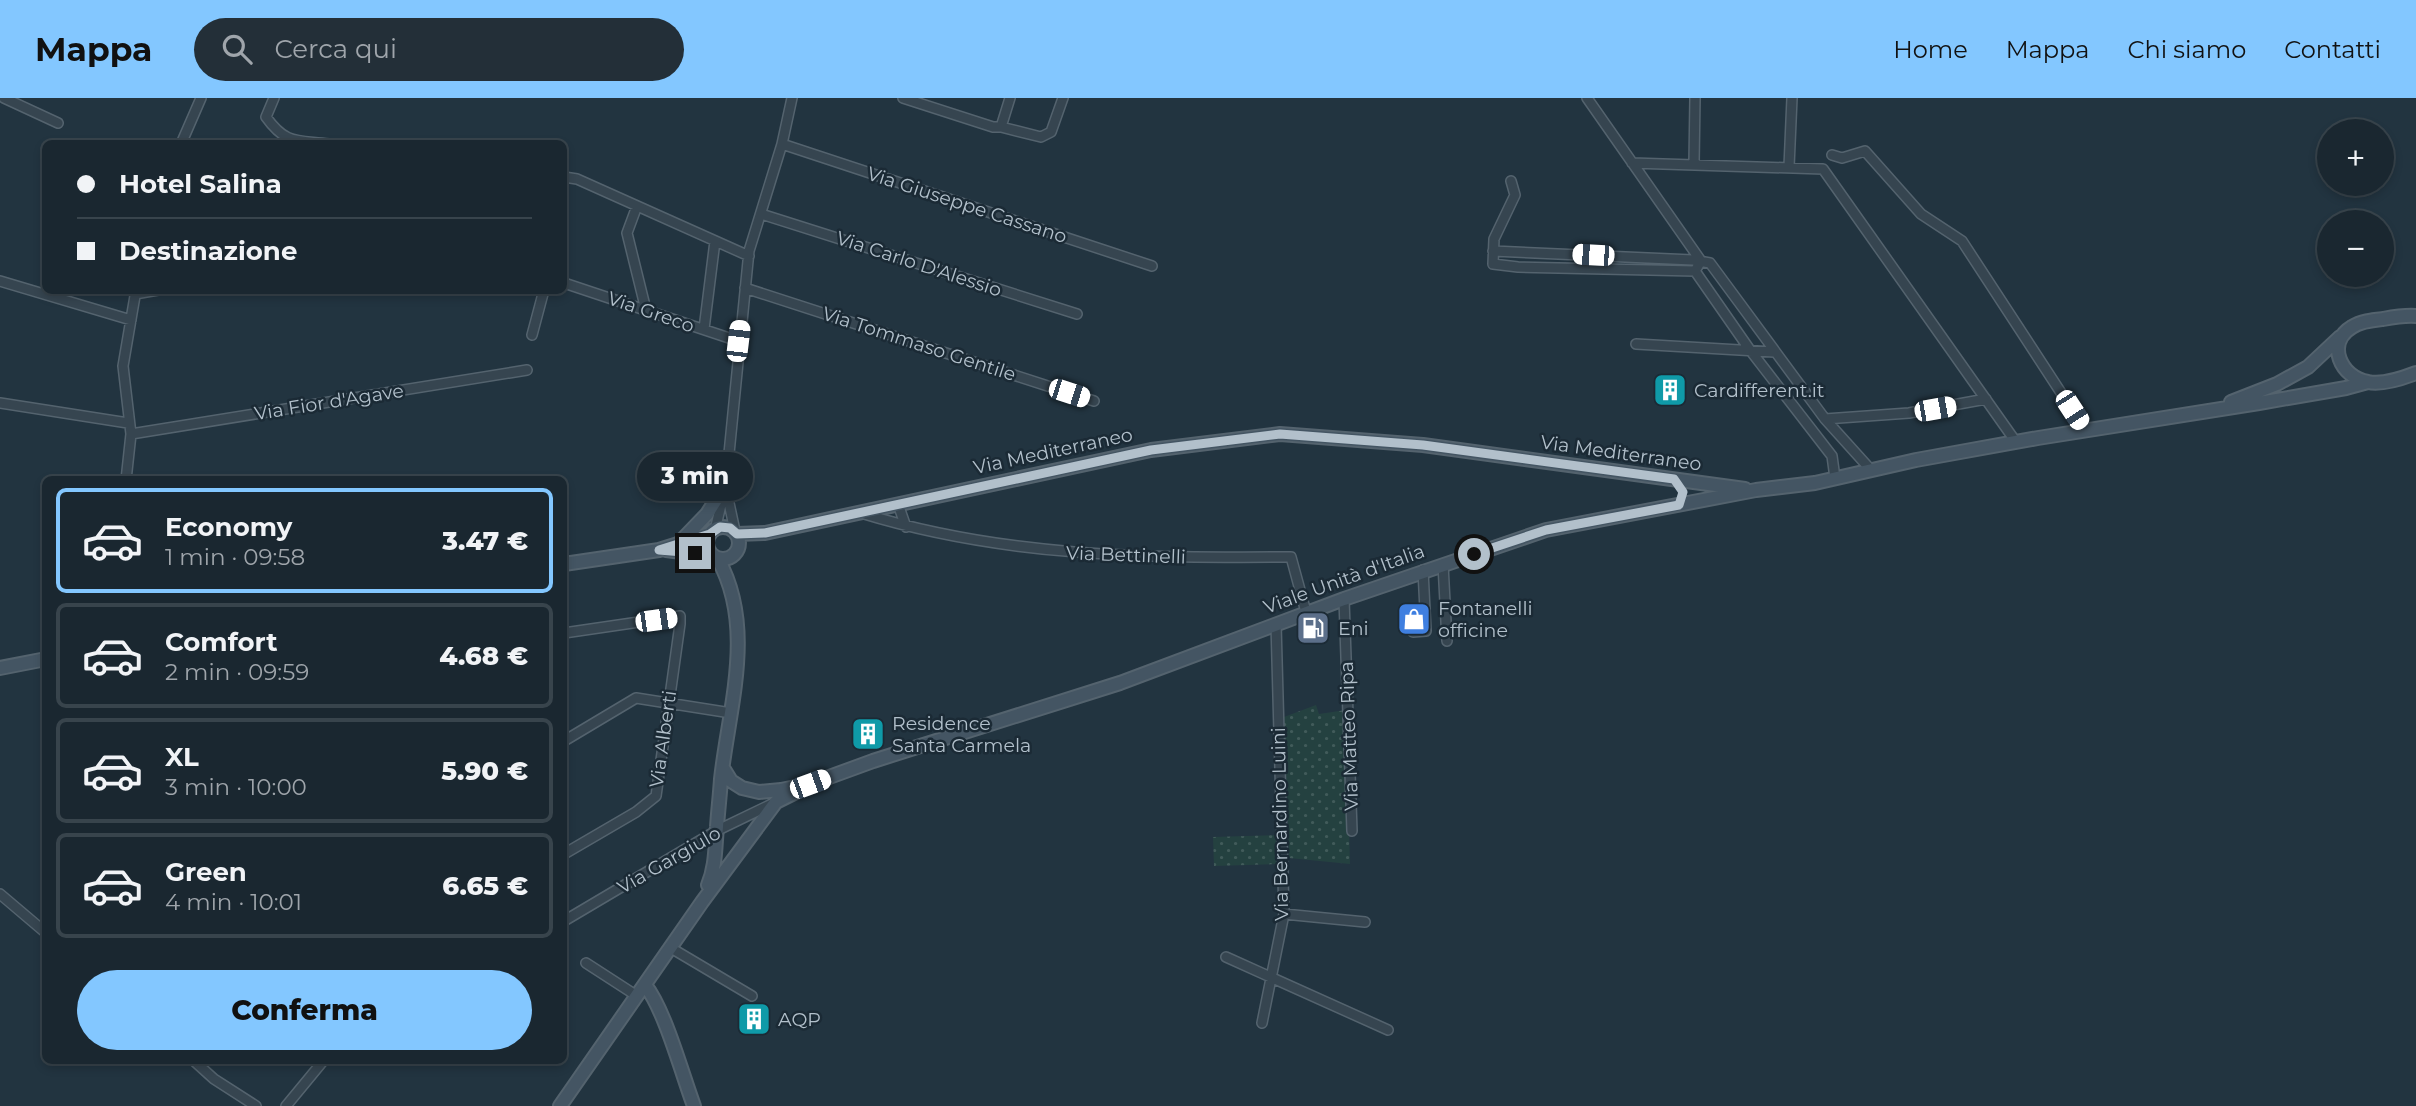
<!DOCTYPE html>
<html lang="it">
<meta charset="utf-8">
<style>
body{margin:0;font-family:Montserrat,sans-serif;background:#232f38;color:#f1f3f6;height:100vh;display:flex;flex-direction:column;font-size:26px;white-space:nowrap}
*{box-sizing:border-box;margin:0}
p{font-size:23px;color:#9fa5ab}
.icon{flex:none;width:38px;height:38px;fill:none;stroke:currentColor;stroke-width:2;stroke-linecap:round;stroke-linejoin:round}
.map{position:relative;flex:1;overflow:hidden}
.side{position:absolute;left:42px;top:378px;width:525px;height:588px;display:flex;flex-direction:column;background:#1a2730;border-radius:10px;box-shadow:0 4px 10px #0003,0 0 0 2px #38444c}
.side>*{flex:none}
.hud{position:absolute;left:42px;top:42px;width:525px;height:154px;border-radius:10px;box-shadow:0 4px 10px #0003,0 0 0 2px #38444c;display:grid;align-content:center;height:154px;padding:0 35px;background:#1a2730}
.tools{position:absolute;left:2317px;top:21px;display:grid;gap:14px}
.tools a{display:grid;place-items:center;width:77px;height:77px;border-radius:50%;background:#1a2730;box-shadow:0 4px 10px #0003,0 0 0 2px #38444c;font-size:35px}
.end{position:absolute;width:32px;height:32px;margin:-16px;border:9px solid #b2c0cb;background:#111;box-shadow:0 0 0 4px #111}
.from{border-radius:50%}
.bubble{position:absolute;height:49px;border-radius:24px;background:#1a2730;box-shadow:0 4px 10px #0003,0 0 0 2px #38444c;font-size:23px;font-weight:800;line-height:49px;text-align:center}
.car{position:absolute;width:21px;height:42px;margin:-21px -10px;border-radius:9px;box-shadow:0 0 5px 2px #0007;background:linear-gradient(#fff 24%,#345 0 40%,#fff 0 76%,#345 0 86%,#fff 0)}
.hud b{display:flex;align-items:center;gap:24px;height:66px;font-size:26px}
.hud b+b{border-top:2px solid #38444c}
.hud i{width:18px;height:18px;background:#f1f3f6}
ul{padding:12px 0 0;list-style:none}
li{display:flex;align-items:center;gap:21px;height:105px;margin:0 14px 10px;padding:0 21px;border:4px solid #38444c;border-radius:10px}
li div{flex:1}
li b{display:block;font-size:26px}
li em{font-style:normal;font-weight:800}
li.selected{border-color:#83c7ff}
li>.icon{width:63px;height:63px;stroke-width:1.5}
.action{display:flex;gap:14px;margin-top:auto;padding:14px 35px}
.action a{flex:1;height:80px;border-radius:42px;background:#83c7ff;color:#111;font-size:28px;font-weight:800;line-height:80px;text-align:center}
header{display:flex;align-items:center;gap:42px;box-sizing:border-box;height:98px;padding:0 35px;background:#83c7ff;color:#111}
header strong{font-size:33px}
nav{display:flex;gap:38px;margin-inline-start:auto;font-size:24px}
.search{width:490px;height:63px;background:#232f38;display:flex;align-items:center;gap:18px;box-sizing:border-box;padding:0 24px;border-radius:38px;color:#9fa5ab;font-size:26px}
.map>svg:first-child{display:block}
.grass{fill:url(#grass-dots)}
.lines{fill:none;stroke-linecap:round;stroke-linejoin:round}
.street-casing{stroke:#54636e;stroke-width:12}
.secondary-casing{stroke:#54636e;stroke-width:16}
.street{stroke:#364550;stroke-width:9}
.secondary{stroke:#445563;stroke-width:12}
.route{stroke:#b2c0cb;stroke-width:9}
.labels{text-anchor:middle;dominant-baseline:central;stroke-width:5;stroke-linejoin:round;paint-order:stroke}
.street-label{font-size:19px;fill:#b2c0cb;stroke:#1b2a35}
.poi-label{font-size:19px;fill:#b2c0cb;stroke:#1b2a35;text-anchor:start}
</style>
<header>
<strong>Mappa</strong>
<div class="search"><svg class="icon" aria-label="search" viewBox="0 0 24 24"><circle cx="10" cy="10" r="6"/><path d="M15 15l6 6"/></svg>Cerca qui</div>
<nav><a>Home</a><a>Mappa</a><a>Chi siamo</a><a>Contatti</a></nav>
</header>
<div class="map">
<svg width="2416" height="1008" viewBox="0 0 2416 1008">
<defs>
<pattern id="grass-dots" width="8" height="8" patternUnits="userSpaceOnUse" patternTransform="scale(1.75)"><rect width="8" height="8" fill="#244140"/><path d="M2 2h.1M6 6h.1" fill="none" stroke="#415b5a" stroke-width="1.8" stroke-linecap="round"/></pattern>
</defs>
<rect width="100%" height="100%" fill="#223440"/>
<path class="grass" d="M1316 607 1319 616 1346 612 1350 766 1289 760 1284 619Z
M1277 737V766L1214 768 1213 739Z"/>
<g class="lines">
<defs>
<path id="street" d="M4 0 58 25
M274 0 266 19C286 47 297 42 329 46
M903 0 993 29H1001L1010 0
M1587 0 1701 163
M1001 29 1041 39 1051 34 1063 0
M181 46 201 0
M782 46 1152 168
M1832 57 1842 60 1865 53 1921 116 1962 143 2086 333
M1632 65 1823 71 2016 344
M1694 65 1695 0
M1789 69 1792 0
M564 79 577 81 749 158
M1511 83 1515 97 1494 141 1493 166 1518 169 1695 173 1701 163
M637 108 627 135 646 212
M761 116 1077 216
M1493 153 1693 162 1710 165 1825 321 1871 372
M1695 173 1750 252 1832 358 1835 380
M0 183 131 222
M564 185 738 243
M745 190 1094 303
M135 196 158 192
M704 231 715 143
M532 237 544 192
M1636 246 1774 254
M0 305 128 325
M1825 321 1909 315 1986 301
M131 336 527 272
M126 382 131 336 123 268 136 192
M726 391 735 433
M898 406 906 429
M861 415C1004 459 1143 460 1291 459L1306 514
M715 432 726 386 749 153 782 46 792 0
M1443 466 1447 543
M1344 501 1352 733
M1413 534 1426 533 1423 472
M564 535 680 518V526L656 698 636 714 564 756
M564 643 636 600 731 615
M0 796 46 835
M1284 816 1365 824
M564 823 716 733 774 705
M671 850 752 898
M1226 859 1388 932
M586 865 637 898
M1262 925 1284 816 1276 526
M193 962 214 981 256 1008
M286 1008 324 962"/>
<path id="secondary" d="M2416 218C2405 217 2394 219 2383 221 2373 222 2361 223 2352 229 2325 245 2341 280 2368 284 2381 287 2403 280 2416 275
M2231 304 2277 286 2308 269 2340 239
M707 445a16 16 0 1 1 32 0a16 16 0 1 1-32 0Z
M737 436 765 435 1151 352 1280 336 1423 347 1745 391
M681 443 707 416 726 386
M666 452 713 458
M564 466 659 452 710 436
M0 570 46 561
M723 670 731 683 742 690 759 694 781 692 810 686 873 663 1120 585 1344 501 1546 432 1756 392 1815 385 1916 362 2038 340 2259 305 2346 290 2368 284
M708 787C716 768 715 750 717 729 718 713 720 697 721 681 729 608 756 530 718 461
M645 887C665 912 682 976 694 1008
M560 1008 702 804 776 704 798 693"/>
</defs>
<use href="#street" class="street-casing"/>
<use href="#secondary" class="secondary-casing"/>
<use href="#street" class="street"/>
<use href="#secondary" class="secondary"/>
</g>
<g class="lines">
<path class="route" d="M695 455 659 452 710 436 720 429 730 430 737 436 765 435 1151 352 1280 336 1423 347 1674 381 1683 394 1679 407 1546 432 1474 456"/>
</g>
<defs>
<symbol id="building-square" viewBox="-11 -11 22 22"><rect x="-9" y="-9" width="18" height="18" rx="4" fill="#0f9aa8" stroke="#1b2a35"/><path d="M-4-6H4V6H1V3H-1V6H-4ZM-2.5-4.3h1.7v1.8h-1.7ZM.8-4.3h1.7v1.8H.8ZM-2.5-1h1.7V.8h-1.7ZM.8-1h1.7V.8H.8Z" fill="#fff"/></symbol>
<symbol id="shop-square" viewBox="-11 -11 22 22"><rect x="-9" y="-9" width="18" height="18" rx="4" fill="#3f7fe0" stroke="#1b2a35"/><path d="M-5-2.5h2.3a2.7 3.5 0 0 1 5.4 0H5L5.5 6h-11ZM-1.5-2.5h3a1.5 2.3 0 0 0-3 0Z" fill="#fff"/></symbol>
<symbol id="fuel-square" viewBox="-11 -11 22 22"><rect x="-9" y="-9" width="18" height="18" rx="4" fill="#5c6f8a" stroke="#1b2a35"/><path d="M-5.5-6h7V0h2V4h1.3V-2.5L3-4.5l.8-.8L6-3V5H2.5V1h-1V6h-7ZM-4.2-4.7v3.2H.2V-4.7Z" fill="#fff"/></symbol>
</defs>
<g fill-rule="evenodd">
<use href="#building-square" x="1651" y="273" width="38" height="38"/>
<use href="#shop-square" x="1395" y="502" width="38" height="38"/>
<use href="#fuel-square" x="1294" y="511" width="38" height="38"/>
<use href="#building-square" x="849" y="617" width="38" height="38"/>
<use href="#building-square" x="735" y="902" width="38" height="38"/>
</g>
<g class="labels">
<g class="street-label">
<text transform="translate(967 107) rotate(18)">Via Giuseppe Cassano</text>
<text transform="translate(919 166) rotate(18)">Via Carlo D'Alessio</text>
<text transform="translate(651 214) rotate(19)">Via Greco</text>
<text transform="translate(919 246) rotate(18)">Via Tommaso Gentile</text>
<text transform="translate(329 304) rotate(-9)">Via Fior d'Agave</text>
<text transform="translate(1053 353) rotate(-12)">Via Mediterraneo</text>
<text transform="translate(1621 355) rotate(8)">Via Mediterraneo</text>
<text transform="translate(1126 457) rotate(2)">Via Bettinelli</text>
<text transform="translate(1344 481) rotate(-20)">Viale Unità d'Italia</text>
<text transform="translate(1349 638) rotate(-92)">Via Matteo Ripa</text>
<text transform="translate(663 641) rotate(-82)">Via Alberti</text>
<text transform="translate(1280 726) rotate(-91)">Via Bernardino Luini</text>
<text transform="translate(669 762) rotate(-30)">Via Gargiulo</text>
</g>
<g class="poi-label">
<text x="1694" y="292">Cardifferent.it</text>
<text x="1438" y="510">Fontanelli<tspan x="1438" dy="22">officine</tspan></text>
<text x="1338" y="530">Eni</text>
<text x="892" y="625">Residence<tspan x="892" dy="22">Santa Carmela</tspan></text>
<text x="778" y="921">AQP</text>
</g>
</g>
</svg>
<div class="tools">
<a>+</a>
<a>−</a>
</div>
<i class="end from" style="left:1474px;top:456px"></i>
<i class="end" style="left:695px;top:455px"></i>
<div class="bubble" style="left:637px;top:354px;width:116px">3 min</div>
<i class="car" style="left:1593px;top:157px;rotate:273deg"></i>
<i class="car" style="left:738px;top:243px;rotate:7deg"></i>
<i class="car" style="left:1069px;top:295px;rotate:108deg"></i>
<i class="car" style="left:1935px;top:311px;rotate:80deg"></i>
<i class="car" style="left:2072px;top:312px;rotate:147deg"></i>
<i class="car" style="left:656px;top:522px;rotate:82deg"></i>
<i class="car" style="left:810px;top:686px;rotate:70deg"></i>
<div class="hud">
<b><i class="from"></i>Hotel Salina</b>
<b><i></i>Destinazione</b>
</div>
<section class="side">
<ul>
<li class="selected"><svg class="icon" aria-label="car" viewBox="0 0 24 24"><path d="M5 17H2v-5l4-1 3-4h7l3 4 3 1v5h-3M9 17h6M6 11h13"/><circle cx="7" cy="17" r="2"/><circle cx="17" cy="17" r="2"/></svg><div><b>Economy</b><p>1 min · 09:58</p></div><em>3.47 €</em></li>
<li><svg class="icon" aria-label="car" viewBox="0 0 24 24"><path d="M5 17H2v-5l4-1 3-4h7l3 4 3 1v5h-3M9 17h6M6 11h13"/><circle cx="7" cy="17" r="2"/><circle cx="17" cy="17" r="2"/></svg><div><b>Comfort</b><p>2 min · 09:59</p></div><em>4.68 €</em></li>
<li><svg class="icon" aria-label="car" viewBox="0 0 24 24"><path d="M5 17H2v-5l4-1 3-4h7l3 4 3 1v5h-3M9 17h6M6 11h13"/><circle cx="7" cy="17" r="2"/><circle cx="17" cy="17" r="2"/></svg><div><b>XL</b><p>3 min · 10:00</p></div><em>5.90 €</em></li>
<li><svg class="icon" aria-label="car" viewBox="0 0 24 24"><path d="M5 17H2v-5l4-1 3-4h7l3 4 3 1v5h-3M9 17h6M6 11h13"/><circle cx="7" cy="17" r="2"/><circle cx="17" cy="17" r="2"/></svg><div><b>Green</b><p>4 min · 10:01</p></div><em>6.65 €</em></li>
</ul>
<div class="action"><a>Conferma</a></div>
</section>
</div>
